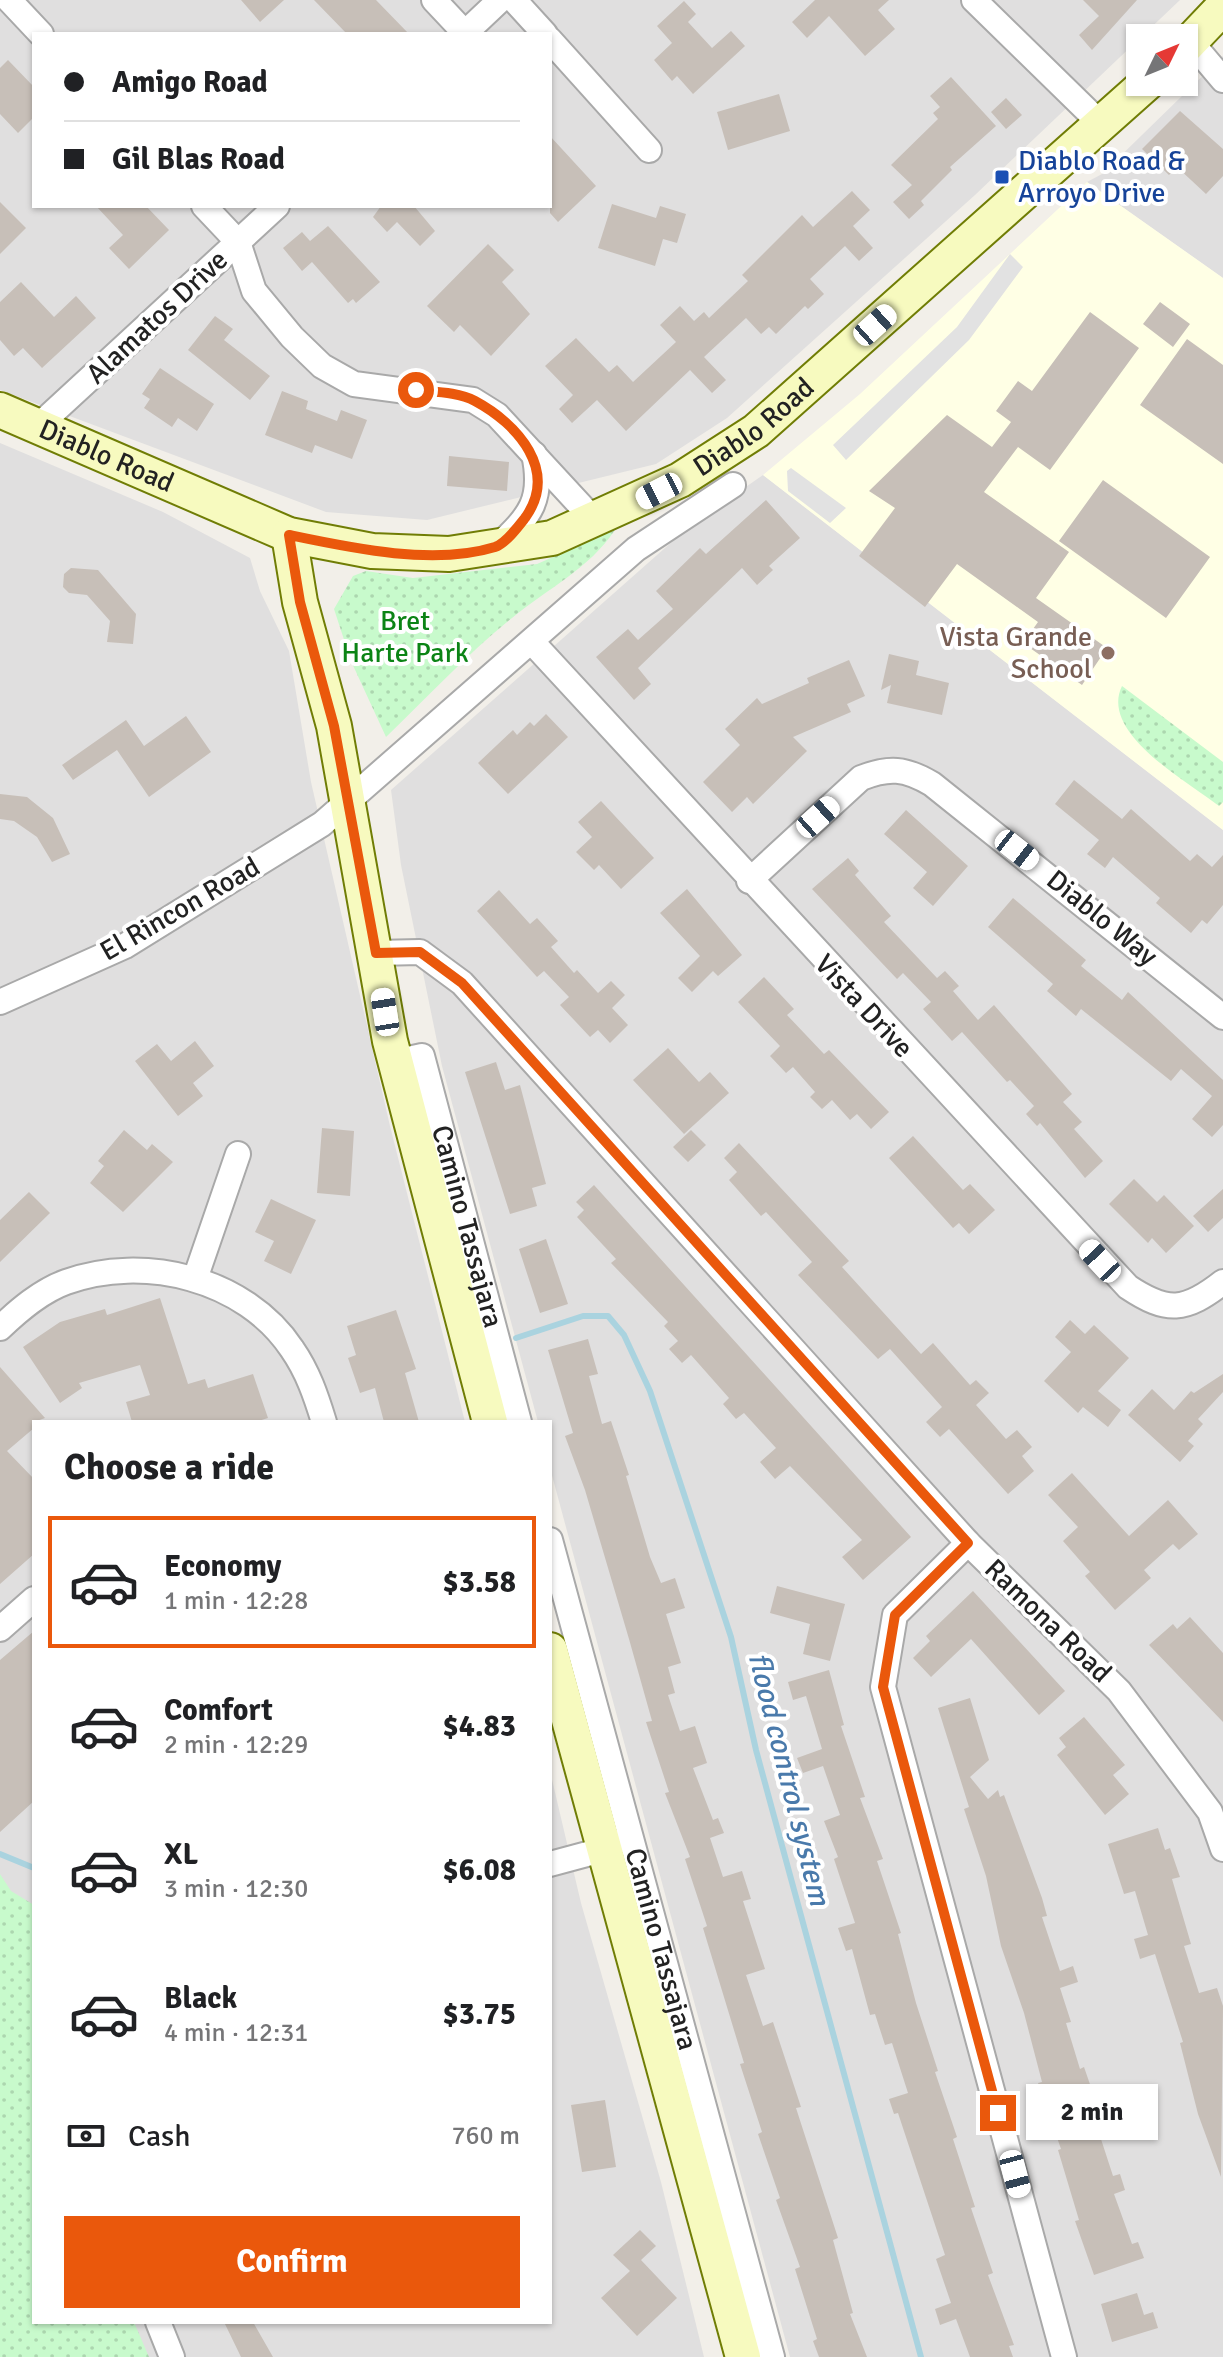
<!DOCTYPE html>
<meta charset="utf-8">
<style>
body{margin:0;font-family:Signika,sans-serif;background:#f6f6f6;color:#202124;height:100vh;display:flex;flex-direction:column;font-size:30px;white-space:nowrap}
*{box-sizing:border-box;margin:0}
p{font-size:26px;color:#757577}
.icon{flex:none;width:44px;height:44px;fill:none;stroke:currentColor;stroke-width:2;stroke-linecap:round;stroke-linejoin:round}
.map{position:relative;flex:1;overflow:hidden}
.details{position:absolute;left:32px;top:1420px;width:520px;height:904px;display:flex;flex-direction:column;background:#fff;border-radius:0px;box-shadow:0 2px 6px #0004}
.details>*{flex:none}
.hud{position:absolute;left:32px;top:32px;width:520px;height:176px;border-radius:0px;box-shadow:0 2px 6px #0004;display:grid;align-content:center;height:176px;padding:0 32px;background:#fff}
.needle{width:52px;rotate:47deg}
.buttons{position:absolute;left:1126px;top:24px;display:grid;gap:16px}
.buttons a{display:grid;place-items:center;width:72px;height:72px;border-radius:0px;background:#fff;box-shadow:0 2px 6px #0004;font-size:40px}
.end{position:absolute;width:36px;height:36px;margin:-18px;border:10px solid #ea580c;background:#fff;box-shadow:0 0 0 4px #fff}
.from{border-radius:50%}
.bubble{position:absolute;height:56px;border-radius:0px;background:#fff;box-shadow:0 2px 6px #0004;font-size:26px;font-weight:700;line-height:56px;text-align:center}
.car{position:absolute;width:24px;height:48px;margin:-24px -12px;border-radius:10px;box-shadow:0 0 6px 2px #0007;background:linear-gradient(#fff 24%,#345 0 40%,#fff 0 76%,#345 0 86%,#fff 0)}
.hud b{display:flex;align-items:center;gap:28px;height:76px;font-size:30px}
.hud b+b{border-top:2px solid #e0e0e0}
.hud i{width:20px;height:20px;background:#202124}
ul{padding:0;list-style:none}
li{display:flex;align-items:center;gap:24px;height:132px;margin:0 16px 12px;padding:0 16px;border:4px solid transparent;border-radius:0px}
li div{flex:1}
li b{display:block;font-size:30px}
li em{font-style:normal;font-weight:700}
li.active{border-color:#ea580c}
li>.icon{width:72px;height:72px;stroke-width:1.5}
h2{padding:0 32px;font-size:36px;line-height:96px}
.pay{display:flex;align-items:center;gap:20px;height:88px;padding:0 32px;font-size:30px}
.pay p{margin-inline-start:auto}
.action{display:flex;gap:16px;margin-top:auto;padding:16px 32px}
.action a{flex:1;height:92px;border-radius:0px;background:#ea580c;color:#fff;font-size:32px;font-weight:700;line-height:92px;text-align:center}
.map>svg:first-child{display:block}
.residential{fill:#e0dfdf;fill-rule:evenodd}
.education{fill:#ffffe5}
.park{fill:url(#park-dots)}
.parking{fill:#e2e2e2}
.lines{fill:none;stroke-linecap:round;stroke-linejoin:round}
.stream{stroke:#aad3df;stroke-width:6}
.building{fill:#c7bfb8}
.street-casing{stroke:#a9a9a9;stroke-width:28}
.secondary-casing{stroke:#707d05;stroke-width:38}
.street{stroke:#fff;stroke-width:24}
.secondary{stroke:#f7fabf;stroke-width:34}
.route{stroke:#ea580c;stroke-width:10}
.transit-dot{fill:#1a4fb4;stroke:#fff;stroke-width:3}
.education-dot{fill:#8d6e63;stroke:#fff;stroke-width:3}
.labels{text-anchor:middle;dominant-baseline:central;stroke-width:8;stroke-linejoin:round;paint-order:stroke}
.transit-label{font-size:28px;fill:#164399;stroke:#fff;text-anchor:start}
.street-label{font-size:28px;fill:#222;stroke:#fff}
.park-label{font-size:28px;fill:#0c8416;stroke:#fff}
.education-label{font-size:28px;fill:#785e54;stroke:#fff;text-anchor:end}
.water-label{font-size:30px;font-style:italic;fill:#4a7aab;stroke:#fff}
</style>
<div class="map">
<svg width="1223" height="2357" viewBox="0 0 1223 2357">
<defs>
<pattern id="park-dots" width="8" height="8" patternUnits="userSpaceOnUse" patternTransform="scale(2)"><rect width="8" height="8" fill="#c8facc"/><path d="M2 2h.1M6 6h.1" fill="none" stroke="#acd6af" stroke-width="1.8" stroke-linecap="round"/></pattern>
</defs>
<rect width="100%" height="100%" fill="#f2efe9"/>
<path class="residential" d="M0 0H1180L975 195 727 418 656 464 427 520 326 512 0 390ZM34 34H550V206H34Z
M1223 56V278L1087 182 1102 174Z
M0 443 163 512 250 558 260 591 289 651 311 782 390 1126 465 1422H34V2322H550V1771L581 1903 661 2182 704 2357H0Z
M763 475 1223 830V2357H790L550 1468V1422H538L442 1066 401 865 391 790 691 525Z"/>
<path class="education" d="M1087 182 1223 278V830L763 475 860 394Z"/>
<path class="park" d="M615 530C589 569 547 589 512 618 467 654 427 698 386 737L351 661 334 609 353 576 366 571 413 578 537 564Z
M1122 686 1223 762V802L1219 806C1187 781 1099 733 1122 686Z
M0 1874 11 1891 34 1905V2322H134L149 2357H0Z"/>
<path class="parking" d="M1010 254 1023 267 969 340 846 460 833 445 957 327Z
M791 468 846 508 830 523 788 491 787 471Z"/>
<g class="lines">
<path class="stream" d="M516 1338 583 1316H608L624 1335 650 1391 731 1637 756 1750 921 2357
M0 1854 34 1868"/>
</g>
<path class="building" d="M241 0H284L260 22Z
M314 0H376L409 34H347Z
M815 0H889L878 10 895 29 865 56 829 16 807 38 792 22Z
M1083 0H1137L1092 50 1079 35 1099 16Z
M684 1 696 14 688 22 712 48 731 31 745 46 693 94 677 76 672 81 654 60 672 43 657 26Z
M8 60 34 87V117L18 133 0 114V68Z
M951 77 996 126 950 167 952 170 921 201 924 205 909 219 893 202 912 185 891 165 938 119 933 113 940 107 930 96Z
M779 94 790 131 728 150 717 112Z
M1006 98 1022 115 1006 129 991 112Z
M1180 111 1223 149V176L1206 194 1177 167 1169 175 1142 149Z
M550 136 596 186 558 222 550 213Z
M852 191 870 210 853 226 873 248 859 261 845 246 810 279 824 294 808 309 805 306 776 334 769 327 761 334 746 318 704 357 726 380 712 393 690 370 626 431 597 400 572 423 559 409 573 395 545 366 576 338 609 372 617 365 633 382 676 342 660 325 680 306 694 321 704 312 709 318 748 281 742 275 802 215 813 227Z
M0 202 26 228 0 254Z
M612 204 656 218 660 206 686 214 677 243 663 239 655 266 598 248Z
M96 206H146L169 230 129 269 109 248 123 235Z
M381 206H414L435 231 420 246 397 222 387 232 373 217Z
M328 226 380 282 356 303 353 299 348 303 312 262 302 271 283 248 302 232 310 241Z
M488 244 514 270 502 282 530 314 491 356 460 325 454 332 427 306Z
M21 282 54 317 76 296 96 318 42 368 23 348 14 356 0 340V302Z
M1160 302 1190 324 1173 347 1143 324Z
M1090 312 1139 348 1050 470 1018 447 984 492 1069 552 1036 598 1107 648 1082 685 1023 643 1038 622 957 564 925 607 859 556 895 508 869 491 947 415 992 447 1011 422 996 411 1018 381 1032 391Z
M215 316 233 329 224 340 270 376 250 400 188 350Z
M1187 339 1223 365V464L1140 405Z
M160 368 214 404 197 431 178 418 172 427 144 408 150 399 142 394Z
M282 391 308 401 306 409 337 421 341 410 367 420 352 459 315 445 312 453 265 435Z
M449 456 509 462 507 491 447 486Z
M1103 480 1210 557 1166 618 1059 541Z
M766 500 800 538 769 566 773 570 757 585 742 568 638 668 651 684 634 700 596 657 628 629 638 640 673 609 656 591 700 548 706 554Z
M71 568 98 570 136 614 133 644 107 642 110 621 87 595 69 593 63 587 64 574Z
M889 654 919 661 916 675 949 683 942 715 887 703 891 685 881 690Z
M849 660 865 696 847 704 851 712 793 737 807 751 753 804 747 797 732 812 703 782 740 745 725 729 757 698 762 704 809 683 807 678Z
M546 714 568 737 508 794 478 763 513 730 517 735 530 722 534 726Z
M186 716 211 752 149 797 117 750 73 780 62 765 126 720 144 746Z
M1074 780 1122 819 1131 809 1190 861 1197 854 1212 867 1223 855V905L1207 924 1202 920 1191 933 1156 903 1160 898 1113 857 1105 868 1087 854 1099 840 1055 804Z
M0 794 27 797 53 818 70 854 52 862 37 837 14 821 0 819Z
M601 801 654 858 621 889 599 865 594 870 576 852 592 837 578 822Z
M906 810 968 866 933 906 913 888 927 872 884 834Z
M848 858 859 871 855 875 891 916 884 922 937 978 945 971 959 986 953 991 978 1020 994 1005 1072 1094 1063 1102 1082 1122 1074 1129 1103 1161 1085 1178 1040 1123 1037 1126 1026 1114 1034 1106 1010 1080 1007 1082 962 1032 952 1041 923 1009 931 1002 903 973 897 979 812 889Z
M687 889 742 955 718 976 713 971 692 992 678 978 700 956 660 913Z
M499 890 530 924 537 918 558 941 551 947 574 973 577 970 598 993 611 981 625 995 612 1008 628 1025 610 1043 598 1030 590 1037 560 1005 569 997 544 971 537 977 477 911Z
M1013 898 1086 960 1081 966 1122 1000 1128 992 1223 1080V1125L1212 1137 1192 1119 1212 1096 1181 1069 1171 1081 1081 1009 1076 1016 1047 991 1053 984 988 927Z
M764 977 794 1009 787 1015 824 1054 829 1050 889 1112 871 1129 857 1114 850 1120 832 1100 822 1109 810 1097 815 1092 793 1067 786 1073 770 1056 780 1046 738 1002Z
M195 1041 214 1066 193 1083 203 1096 178 1116 135 1061 157 1044 171 1061Z
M668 1048 699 1082 710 1072 729 1093 684 1134 633 1080Z
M496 1062 505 1090 520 1085 546 1184 532 1188 537 1206 510 1214 465 1072Z
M322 1128 354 1131 350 1196 317 1193Z
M124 1130 147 1150 152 1144 173 1162 123 1212 90 1183 104 1166 98 1161Z
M691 1130 706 1145 688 1162 673 1147Z
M913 1136 963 1190 970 1184 995 1210 969 1234 959 1223 953 1228 889 1158Z
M739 1143 849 1261 842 1267 921 1354 933 1343 970 1385 976 1380 989 1393 976 1405 1006 1439 1017 1430 1032 1447 1022 1456 1034 1471 1008 1494 949 1429 940 1437 926 1422 942 1407 890 1349 878 1359 798 1275 812 1262 766 1212 761 1216 729 1180 737 1172 724 1158Z
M1134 1179 1157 1202 1164 1195 1194 1226 1166 1253 1152 1238 1148 1243 1109 1204Z
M594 1185 911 1537 863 1580 842 1557 862 1540 790 1466 775 1479 760 1462 776 1448 744 1413 736 1419 723 1404 729 1398 691 1355 682 1363 669 1349 678 1341 664 1326 668 1322 611 1263 616 1259 577 1217 584 1210 576 1202Z
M1223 1189V1218L1208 1232 1193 1216Z
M29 1192 50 1213 0 1262V1220Z
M271 1199 316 1220 291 1274 264 1261 274 1241 255 1232Z
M546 1239 568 1304 540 1313 519 1249Z
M160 1298 188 1384 205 1379 208 1388 253 1374 268 1418 255 1422H132L126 1402 150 1395 140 1365 79 1383 82 1388 60 1403 23 1347 60 1322 105 1309 107 1315Z
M396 1310 416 1369 405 1373 419 1422H384L375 1388 360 1393 348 1358 356 1355 347 1326Z
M1070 1320 1085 1334 1094 1325 1129 1358 1098 1391 1121 1410 1108 1427 1083 1407 1078 1413 1044 1381 1071 1352 1055 1337Z
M588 1339 598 1374 589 1376 602 1424 611 1421 629 1475 626 1476 650 1557 661 1583 675 1578 685 1608 666 1614 681 1663 668 1667 675 1693 668 1695 680 1731 695 1726 707 1763 693 1768 713 1820 718 1818 724 1833 710 1838 723 1877 742 1871 751 1899 743 1901 765 1969 746 1975 763 2026 773 2022 801 2107 796 2108 838 2238 833 2240 853 2313 850 2314 867 2357H819L813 2341 817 2339 795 2269 800 2267 776 2200 780 2198 758 2134 762 2132 740 2064 744 2063 703 1928 707 1926 685 1859 690 1857 665 1793 669 1792 646 1722 652 1721 629 1639 585 1490 565 1436 573 1433 548 1350Z
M0 1367 45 1418 34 1422V1428L7 1451 34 1479V1554L0 1584Z
M1223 1374V1392L1198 1419 1203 1424 1188 1441 1194 1446 1180 1462 1128 1415 1152 1389 1174 1410 1191 1391 1194 1393Z
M1072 1473 1129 1536 1168 1500 1198 1534 1179 1550 1173 1544 1144 1570 1151 1578 1115 1610 1085 1576 1090 1572 1063 1541 1078 1527 1048 1495Z
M777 1586 845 1604 830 1661 803 1654 810 1624 770 1613Z
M973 1591 1065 1691 1039 1715 971 1639 931 1677 913 1658 930 1641 926 1636Z
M1190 1617 1223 1653V1722L1149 1645 1173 1624 1177 1629Z
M34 1631V1801L0 1832V1660Z
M829 1670 844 1725 841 1726 865 1797 860 1798 883 1859 877 1861 901 1933 898 1934 916 2003 938 2071 935 2072 957 2137 953 2139 975 2207 971 2208 993 2273 988 2275 1014 2345 1009 2346 1013 2357H970L956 2319 940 2325 935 2309 951 2303 936 2259 945 2255 898 2113 894 2114 889 2099 908 2093 892 2043 885 2045 875 2014 870 2015 852 1949 846 1951 838 1928 855 1923 834 1859 838 1857 824 1821 840 1815 823 1766 803 1773 797 1758 822 1749 806 1696 793 1700 788 1682Z
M970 1698 989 1760 970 1777 988 1799 998 1790 1000 1797 1004 1795 1042 1898 1047 1916 1042 1917 1060 1971 1073 1966 1078 1982 1060 1988 1071 2022 1066 2023 1080 2069 1084 2067 1093 2093 1087 2096 1113 2176 1120 2174 1125 2190 1114 2194 1132 2244 1138 2242 1144 2258 1094 2275 1075 2221 1079 2220 1058 2150 1061 2149 1038 2083 1042 2082 1024 2013 1001 1946 986 1876 964 1809 969 1807 938 1708Z
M1084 1717 1125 1765 1113 1775 1129 1794 1105 1815 1057 1755 1066 1747 1059 1738Z
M1158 1828 1165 1850 1170 1848 1180 1877 1172 1879 1191 1944 1184 1946 1199 1993 1217 1988 1223 2006 1221 2177 1198 2114 1180 2043 1183 2042 1155 1954 1140 1959 1134 1939 1148 1935 1135 1891 1124 1894 1108 1844Z
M605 2100 616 2167 582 2172 571 2105Z
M640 2230 656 2246 641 2260 677 2298 637 2336 601 2298 630 2271 613 2255Z
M1137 2293 1144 2315 1153 2312 1158 2328 1112 2342 1101 2304Z
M224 2322H253L273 2357H241Z"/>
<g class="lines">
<defs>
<g id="street">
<path d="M9 0 41 34"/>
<path d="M434 0 465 33"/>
<path d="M514 0 545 34"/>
<path d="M974 0 1102 125"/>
<path d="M464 34 500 0"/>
<path d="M550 40 649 150"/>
<path d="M1191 42 1223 80"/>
<path d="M204 206 238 242 254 291 292 337 322 366 354 384 473 400 497 415 594 520"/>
<path d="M36 428 277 206"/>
<path d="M498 546C530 516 544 500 534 454"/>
<path d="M532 642 1128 1287C1167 1313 1185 1312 1223 1282"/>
<path d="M749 881 861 778C889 767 905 768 932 784L1223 1017"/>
<path d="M376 953 420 952 462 983 968 1543 1119 1691 1210 1812 1223 1849"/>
<path d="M0 1002 125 946 322 824 636 549 733 485"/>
<path id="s1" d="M395 1062 422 1056 519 1422"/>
<path d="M195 1279 238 1154"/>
<path d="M0 1328C19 1310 41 1291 66 1282 143 1254 245 1278 292 1349 308 1372 316 1396 324 1422"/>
<path id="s2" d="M550 1540 772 2357"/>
<path d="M968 1543 895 1615 883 1687 1064 2357"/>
<path d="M0 1629 34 1599"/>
<path d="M550 1864 602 1850 616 1842"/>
<path d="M158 2322 172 2357"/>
</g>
<g id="secondary">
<path d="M1184 48 1223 7"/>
<path id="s3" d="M0 410 289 535 372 551 449 554 552 538 680 480 756 431 1148 82"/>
<path d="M289 535 300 602 334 726 390 1041 490 1422"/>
<path d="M550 1650 743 2357"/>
</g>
</defs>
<use href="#street" class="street-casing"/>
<use href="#secondary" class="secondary-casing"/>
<use href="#street" class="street"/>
<use href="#secondary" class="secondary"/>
</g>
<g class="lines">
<path class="route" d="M416 390C435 392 458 392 475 401 518 424 559 471 525 518 518 527 506 543 495 547 434 566 351 548 289 535L300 602 334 726 376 953 420 952 462 983 968 1543 895 1615 883 1687 998 2113"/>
</g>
<rect class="transit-dot" x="994" y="169" width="16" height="16" rx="4"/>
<circle class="education-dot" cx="1108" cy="653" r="8"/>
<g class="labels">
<g class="transit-label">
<text x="1018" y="161">Diablo Road &amp;<tspan x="1018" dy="32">Arroyo Drive</tspan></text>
</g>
<g class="street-label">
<text transform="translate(157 317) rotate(-43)">Alamatos Drive</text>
<text stroke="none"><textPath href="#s3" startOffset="812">Diablo Road</textPath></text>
<text stroke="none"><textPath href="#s3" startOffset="116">Diablo Road</textPath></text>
<text transform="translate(180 909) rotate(-30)">El Rincon Road</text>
<text transform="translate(1102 918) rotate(39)">Diablo Way</text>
<text transform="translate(864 1006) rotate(47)">Vista Drive</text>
<text stroke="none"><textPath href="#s1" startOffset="204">Camino Tassajara</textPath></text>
<text transform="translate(1048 1621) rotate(44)">Ramona Road</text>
<text stroke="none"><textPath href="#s2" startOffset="424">Camino Tassajara</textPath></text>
</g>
<g class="park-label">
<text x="405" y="621">Bret<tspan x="405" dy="32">Harte Park</tspan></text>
</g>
<g class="education-label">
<text x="1092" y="637">Vista Grande<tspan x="1092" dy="32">School</tspan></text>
</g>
<g class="water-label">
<text transform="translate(789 1779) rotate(76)">flood control system</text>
</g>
</g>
</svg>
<div class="buttons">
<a><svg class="needle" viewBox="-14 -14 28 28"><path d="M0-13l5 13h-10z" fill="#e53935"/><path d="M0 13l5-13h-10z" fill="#757577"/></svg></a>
</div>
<i class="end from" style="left:416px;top:390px"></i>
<i class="end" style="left:998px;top:2113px"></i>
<div class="bubble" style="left:1026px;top:2084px;width:132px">2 min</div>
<i class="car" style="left:875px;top:325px;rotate:48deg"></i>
<i class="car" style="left:659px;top:491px;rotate:243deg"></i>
<i class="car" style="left:818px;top:817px;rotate:48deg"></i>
<i class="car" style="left:1017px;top:850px;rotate:128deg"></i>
<i class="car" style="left:385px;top:1012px;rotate:351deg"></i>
<i class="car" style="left:1100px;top:1261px;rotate:317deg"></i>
<i class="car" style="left:1015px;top:2174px;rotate:165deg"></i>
<div class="hud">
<b><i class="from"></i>Amigo Road</b>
<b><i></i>Gil Blas Road</b>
</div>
<section class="details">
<h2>Choose a ride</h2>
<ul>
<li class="active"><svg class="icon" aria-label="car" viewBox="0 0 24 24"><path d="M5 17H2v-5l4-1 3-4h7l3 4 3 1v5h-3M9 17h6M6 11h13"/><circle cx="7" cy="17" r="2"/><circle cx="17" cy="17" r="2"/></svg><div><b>Economy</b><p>1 min · 12:28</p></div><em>$3.58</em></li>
<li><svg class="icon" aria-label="car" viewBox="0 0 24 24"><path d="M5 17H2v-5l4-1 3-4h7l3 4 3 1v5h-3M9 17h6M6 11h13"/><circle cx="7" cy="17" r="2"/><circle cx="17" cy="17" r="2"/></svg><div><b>Comfort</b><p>2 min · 12:29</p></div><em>$4.83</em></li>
<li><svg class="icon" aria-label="car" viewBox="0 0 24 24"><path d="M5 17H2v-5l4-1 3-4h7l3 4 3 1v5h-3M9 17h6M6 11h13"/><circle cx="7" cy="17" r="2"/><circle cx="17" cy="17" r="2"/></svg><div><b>XL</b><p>3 min · 12:30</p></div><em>$6.08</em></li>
<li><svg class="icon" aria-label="car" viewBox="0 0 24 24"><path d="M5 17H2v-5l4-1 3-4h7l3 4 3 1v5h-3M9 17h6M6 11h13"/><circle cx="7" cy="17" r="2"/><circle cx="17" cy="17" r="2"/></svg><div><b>Black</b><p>4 min · 12:31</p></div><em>$3.75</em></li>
</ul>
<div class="pay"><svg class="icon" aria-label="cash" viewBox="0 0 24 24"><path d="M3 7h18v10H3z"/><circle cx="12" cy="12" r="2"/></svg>Cash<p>760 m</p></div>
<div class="action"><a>Confirm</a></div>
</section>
</div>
